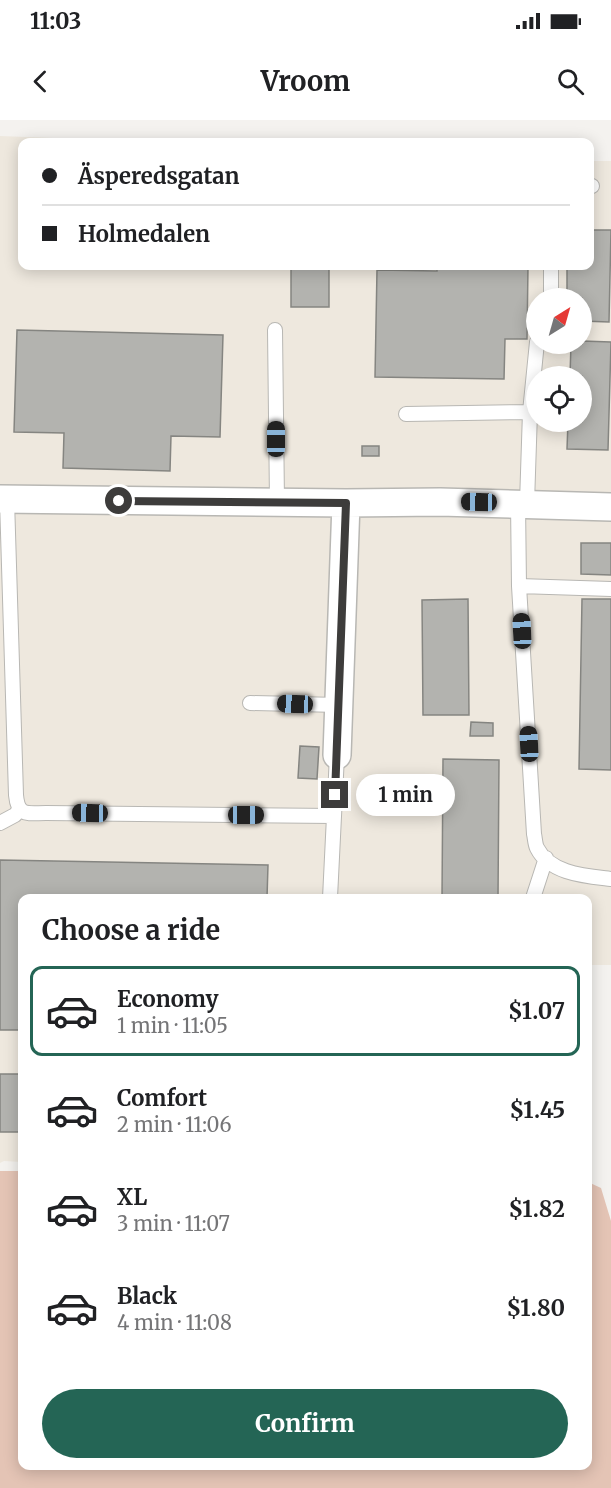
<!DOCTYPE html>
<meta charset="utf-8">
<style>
body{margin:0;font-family:Merriweather,serif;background:#f6f6f6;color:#202124;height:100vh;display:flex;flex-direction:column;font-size:22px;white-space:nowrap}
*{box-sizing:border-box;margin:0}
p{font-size:20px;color:#757577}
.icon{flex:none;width:33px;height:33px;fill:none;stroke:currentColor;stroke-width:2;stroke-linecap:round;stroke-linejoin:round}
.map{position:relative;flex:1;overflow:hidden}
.side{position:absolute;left:18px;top:774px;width:574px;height:576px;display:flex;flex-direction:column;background:#fff;border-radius:12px;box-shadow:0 3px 15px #0003}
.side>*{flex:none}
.banner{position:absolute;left:18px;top:18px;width:576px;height:132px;border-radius:12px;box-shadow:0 3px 15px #0003;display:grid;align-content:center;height:132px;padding:0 24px;background:#fff}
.needle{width:39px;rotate:37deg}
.buttons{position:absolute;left:526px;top:168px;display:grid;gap:12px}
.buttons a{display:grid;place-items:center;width:66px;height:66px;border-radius:50%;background:#fff;box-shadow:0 3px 15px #0003;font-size:30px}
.end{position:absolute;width:27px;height:27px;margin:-14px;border:8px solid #3d3c3b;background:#fff;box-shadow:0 0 0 3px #fff}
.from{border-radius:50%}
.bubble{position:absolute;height:42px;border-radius:21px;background:#fff;box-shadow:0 3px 15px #0003;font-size:20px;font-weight:700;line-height:42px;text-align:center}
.car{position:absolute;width:18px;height:36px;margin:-18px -9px;border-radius:8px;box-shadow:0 0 4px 2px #0007;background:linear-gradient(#222 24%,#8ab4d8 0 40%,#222 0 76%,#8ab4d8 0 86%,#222 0)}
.banner b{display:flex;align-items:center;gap:21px;height:57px;font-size:22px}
.banner b+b{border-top:2px solid #e0e0e0}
.banner i{width:15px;height:15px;background:#202124}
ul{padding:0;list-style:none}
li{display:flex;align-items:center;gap:18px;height:90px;margin:0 12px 9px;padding:0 12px;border:3px solid transparent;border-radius:12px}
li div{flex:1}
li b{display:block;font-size:22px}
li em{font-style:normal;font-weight:700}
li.active{border-color:#246555}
li>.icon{width:54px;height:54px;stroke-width:1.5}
h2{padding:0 24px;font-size:27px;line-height:72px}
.primary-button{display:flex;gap:12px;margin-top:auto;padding:12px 24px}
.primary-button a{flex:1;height:69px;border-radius:36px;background:#246555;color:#fff;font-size:24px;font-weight:700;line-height:69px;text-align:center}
.status{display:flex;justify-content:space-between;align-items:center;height:42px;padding:0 30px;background:#fff;direction:ltr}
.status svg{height:16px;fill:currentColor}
header{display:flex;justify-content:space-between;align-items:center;height:78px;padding:0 24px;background:#fff;font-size:27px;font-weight:700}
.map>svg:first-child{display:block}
.built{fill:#eee8de;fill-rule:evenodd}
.green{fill:#e4c4b5}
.building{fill:#b3b3af;stroke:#858581;stroke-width:1.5}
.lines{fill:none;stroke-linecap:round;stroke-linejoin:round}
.lane-casing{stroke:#b8b7b3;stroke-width:16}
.street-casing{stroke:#b8b7b3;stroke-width:30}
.lane{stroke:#fff;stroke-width:14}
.street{stroke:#fff;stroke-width:27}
.route{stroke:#3d3c3b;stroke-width:8}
</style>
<div class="status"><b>11:03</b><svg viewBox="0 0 49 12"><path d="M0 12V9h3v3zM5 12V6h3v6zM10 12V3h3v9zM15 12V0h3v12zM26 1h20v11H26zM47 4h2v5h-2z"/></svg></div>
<header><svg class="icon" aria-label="back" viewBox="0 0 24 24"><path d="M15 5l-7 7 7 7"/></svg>Vroom<svg class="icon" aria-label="search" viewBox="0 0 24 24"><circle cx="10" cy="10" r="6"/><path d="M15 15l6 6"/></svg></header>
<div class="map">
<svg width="611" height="1368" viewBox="0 0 611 1368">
<rect width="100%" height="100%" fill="#f4f2ef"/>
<path class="built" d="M0 16 159 22H22V146H590V41H611V845H588V778H22V1042L4 1041 0 1043ZM537 178H582V224H537ZM537 256H582V302H537Z"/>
<path class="green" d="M0 1051H22V1346H588V1062L601 1068 611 1101V1368H0Z"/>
<path class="building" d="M590 110H611L609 202 582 201V178H567V146H590Z
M291 146H329V187H291Z
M437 146H528L527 219H505L504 259 375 257 377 150 437 151Z
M17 210 223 215 220 317 171 316 170 351 63 348 64 313 14 312Z
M582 221 611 222 608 330 567 329 568 302H582V256H570L571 224H582Z
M362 326H379V336H362Z
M581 423H611V455L581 454Z
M468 479 469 595H423L422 480Z
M582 479H611V650L579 649Z
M471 602 493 603V616H470Z
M300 626 319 627 317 659 298 658Z
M443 639 499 640 498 778H442Z
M0 740 268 745 267 778H22V910H0Z
M0 954H22V1012H0Z"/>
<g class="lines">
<defs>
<path id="lane" d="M590 66H592
M551 178V146
M275 210 277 382
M406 294 530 292
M7 380 16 675C18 697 27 693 46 693L334 696
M518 383 519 466 534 714C535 718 535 724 537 728 550 754 586 756 611 759
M527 383 530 292 537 222
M519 466 611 469
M250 583 339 585
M0 703 15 695 19 690
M330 778 337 635
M533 778 546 738"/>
<path id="street" d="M0 379 346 383 440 382 611 387
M337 635 346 383"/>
</defs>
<use href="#lane" class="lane-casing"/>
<use href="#street" class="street-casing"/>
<use href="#lane" class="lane"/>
<use href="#street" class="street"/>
</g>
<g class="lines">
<path class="route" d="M119 381 346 383 335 675"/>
</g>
</svg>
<div class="buttons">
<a><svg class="needle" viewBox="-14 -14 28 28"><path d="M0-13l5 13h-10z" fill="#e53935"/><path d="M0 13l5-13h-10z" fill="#757577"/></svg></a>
<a><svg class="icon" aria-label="locate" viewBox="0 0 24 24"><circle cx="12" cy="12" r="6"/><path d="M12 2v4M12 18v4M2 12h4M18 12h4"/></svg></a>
</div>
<i class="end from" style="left:119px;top:381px"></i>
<i class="end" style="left:335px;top:675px"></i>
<div class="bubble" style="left:356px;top:654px;width:99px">1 min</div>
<i class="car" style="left:276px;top:319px;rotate:0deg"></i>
<i class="car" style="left:479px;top:382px;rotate:271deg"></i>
<i class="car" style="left:522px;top:511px;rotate:357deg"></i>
<i class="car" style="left:295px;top:584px;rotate:272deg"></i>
<i class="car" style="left:529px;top:624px;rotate:357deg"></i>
<i class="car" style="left:90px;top:693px;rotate:271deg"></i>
<i class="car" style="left:246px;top:695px;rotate:90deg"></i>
<div class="banner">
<b><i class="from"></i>Äsperedsgatan</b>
<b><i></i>Holmedalen</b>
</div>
<section class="side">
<h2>Choose a ride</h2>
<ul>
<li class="active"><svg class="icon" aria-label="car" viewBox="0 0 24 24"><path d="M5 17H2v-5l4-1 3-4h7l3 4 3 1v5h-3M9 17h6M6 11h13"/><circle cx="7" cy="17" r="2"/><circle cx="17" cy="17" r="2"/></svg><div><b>Economy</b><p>1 min · 11:05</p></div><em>$1.07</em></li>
<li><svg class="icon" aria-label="car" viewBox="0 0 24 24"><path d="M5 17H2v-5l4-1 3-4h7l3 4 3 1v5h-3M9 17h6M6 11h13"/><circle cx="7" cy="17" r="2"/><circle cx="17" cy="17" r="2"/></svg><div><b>Comfort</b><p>2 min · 11:06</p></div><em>$1.45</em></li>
<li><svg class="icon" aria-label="car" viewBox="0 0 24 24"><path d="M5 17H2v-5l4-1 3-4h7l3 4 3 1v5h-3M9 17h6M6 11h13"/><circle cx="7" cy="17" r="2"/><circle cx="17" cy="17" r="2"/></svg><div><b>XL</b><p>3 min · 11:07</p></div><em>$1.82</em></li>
<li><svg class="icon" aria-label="car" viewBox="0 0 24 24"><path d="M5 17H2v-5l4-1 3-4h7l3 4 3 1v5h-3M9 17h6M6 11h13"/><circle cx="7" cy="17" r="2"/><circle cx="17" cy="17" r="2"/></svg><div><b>Black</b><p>4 min · 11:08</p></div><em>$1.80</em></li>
</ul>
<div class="primary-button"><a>Confirm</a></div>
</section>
</div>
